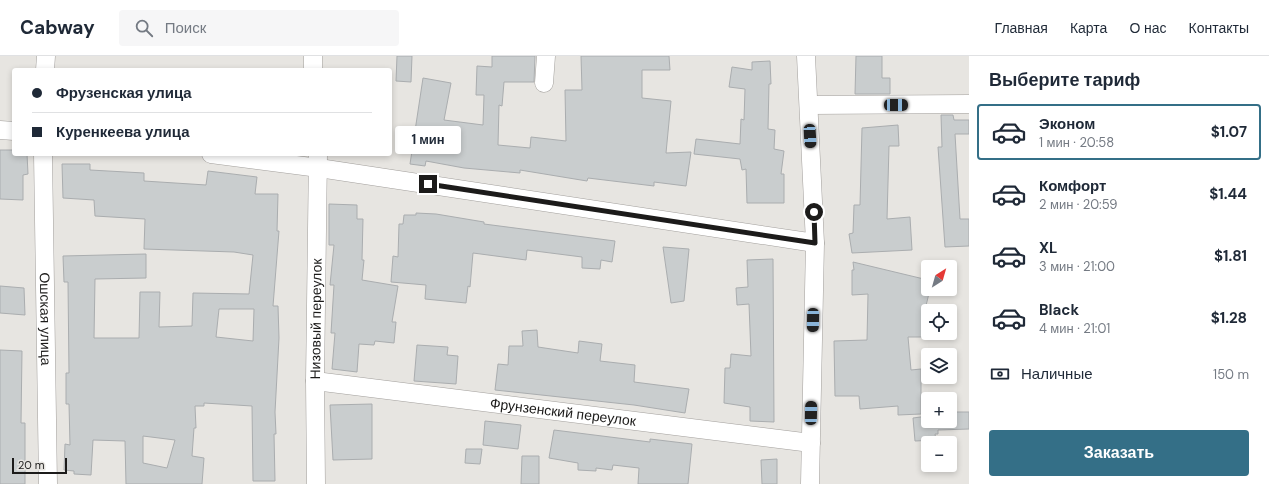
<!DOCTYPE html>
<html lang="ru">
<meta charset="utf-8">
<style>
body{margin:0;font-family:"DM Sans",sans-serif;background:#f6f6f7;color:#1f2937;height:100vh;display:flex;flex-direction:column;font-size:15px;white-space:nowrap}
*{box-sizing:border-box;margin:0}
p{font-size:13px;color:#747a83}
.icon{flex:none;width:22px;height:22px;fill:none;stroke:currentColor;stroke-width:2;stroke-linecap:round;stroke-linejoin:round}
.map{position:relative;flex:1;overflow:hidden}
.drawer{display:flex;flex-direction:column;background:#fff;width:300px}
.drawer>*{flex:none}
.guide{position:absolute;left:12px;top:12px;width:380px;height:88px;border-radius:4px;box-shadow:0 2px 6px #0003;display:grid;align-content:center;height:88px;padding:0 20px;background:#fff}
.needle{width:26px;rotate:37deg}
.buttons{position:absolute;left:921px;top:204px;display:grid;gap:8px}
.buttons a{display:grid;place-items:center;width:36px;height:36px;border-radius:4px;background:#fff;box-shadow:0 2px 6px #0003;font-size:20px}
.scale{position:absolute;left:12px;bottom:10px;width:55px;box-sizing:border-box;padding-left:4px;border:2px solid #1c1b1a;border-top:0;font-size:11px;line-height:14px;white-space:nowrap;color:#1c1b1a;-webkit-text-stroke:3px #e7e5e1;paint-order:stroke}
.end{position:absolute;width:18px;height:18px;margin:-9px;border:5px solid #1c1b1a;background:#fff;box-shadow:0 0 0 2px #fff}
.from{border-radius:50%}
.bubble{position:absolute;height:28px;border-radius:4px;background:#fff;box-shadow:0 2px 6px #0003;font-size:13px;font-weight:700;line-height:28px;text-align:center}
.car{position:absolute;width:12px;height:24px;margin:-12px -6px;border-radius:5px;box-shadow:0 0 3px 1px #0007;background:linear-gradient(#222 24%,#8ab4d8 0 40%,#222 0 76%,#8ab4d8 0 86%,#222 0)}
.guide b{display:flex;align-items:center;gap:14px;height:38px;font-size:15px}
.guide b+b{border-top:1px solid #e0e1e3}
.guide i{width:10px;height:10px;background:#1f2937}
ul{padding:0;list-style:none}
li{display:flex;align-items:center;gap:12px;height:56px;margin:0 8px 6px;padding:0 12px;border:2px solid transparent;border-radius:4px}
li div{flex:1}
li b{display:block;font-size:15px}
li em{font-style:normal;font-weight:700}
li.current{border-color:#346f87}
li>.icon{width:36px;height:36px;stroke-width:1.5}
h2{padding:0 20px;font-size:18px;line-height:48px}
.pay{display:flex;align-items:center;gap:10px;height:44px;padding:0 20px;font-size:15px}
.pay p{margin-inline-start:auto}
.cta{display:flex;gap:8px;margin-top:auto;padding:8px 20px}
.cta a{flex:1;height:46px;border-radius:4px;background:#346f87;color:#fff;font-size:16px;font-weight:700;line-height:46px;text-align:center}
header{display:flex;align-items:center;gap:24px;box-sizing:border-box;height:56px;padding:0 20px;background:#fff;border-bottom:1px solid #e0e1e3}
header strong{font-size:19px}
nav{display:flex;gap:22px;margin-inline-start:auto;font-size:14px}
.search{width:280px;height:36px;background:#f6f6f7;display:flex;align-items:center;gap:10px;box-sizing:border-box;padding:0 14px;border-radius:4px;color:#747a83;font-size:15px}
main{display:flex;flex:1;min-height:0}
.map>svg:first-child{display:block}
.building{fill:#c9cdce;stroke:#aaadaf;fill-rule:evenodd}
.lines{fill:none;stroke-linecap:round;stroke-linejoin:round}
.minor-casing{stroke:#a29f9c;stroke-width:19}
.minor{stroke:#fff;stroke-width:18}
.route{stroke:#1c1b1a;stroke-width:5}
.labels{text-anchor:middle;dominant-baseline:central;stroke-width:3;stroke-linejoin:round;paint-order:stroke}
.street-label{font-size:14px;fill:#1c1b1a;stroke:#e7e5e1}
</style>
<header>
<strong>Cabway</strong>
<div class="search"><svg class="icon" aria-label="search" viewBox="0 0 24 24"><circle cx="10" cy="10" r="6"/><path d="M15 15l6 6"/></svg>Поиск</div>
<nav><a>Главная</a><a>Карта</a><a>О нас</a><a>Контакты</a></nav>
</header>
<main>
<div class="map">
<svg width="969" height="428" viewBox="0 0 969 428">
<rect width="100%" height="100%" fill="#e7e5e1"/>
<path class="building" d="M397 0H412L411 26 396 25Z
M492 0H535L534 26H504L502 50 499 49 498 89 530 92 531 81 566 85 565 34H582L581 0H669L670 14H642V42L671 45 666 97 691 96 686 130 654 126V130L588 122 587 125 520 114V117L464 112 426 105 425 110 410 108 423 22 451 27 444 64 483 69 484 39H476L477 10 492 11Z
M856 0H882V22H890V38H855Z
M770 5 771 28H769L768 73 775 74 774 93 784 95 781 118H784V147H747L746 113 742 114 740 103 694 98 696 83 740 88 741 63 744 64 745 33 729 31 732 11 752 14V6Z
M941 59H953L954 64H969V78H955L960 163H969V190L945 191 938 91H942Z
M898 69 899 90H889L887 163 910 161 912 194 852 197 849 178 853 177 854 149H860L862 72Z
M0 94H14V98H27L28 118 23 119V144L0 143Z
M62 108H90V114L144 117V125L206 129 208 115 257 121 255 138H278L277 175H279L273 250H278L279 282 275 356 276 378H274L275 425H253L252 350 204 347V350H195L196 372H194L192 400 204 402 202 428H126L125 385 93 384 91 419 74 418V415L64 414 65 388 70 389 69 348H66V317H69L68 226H64L63 200 146 198V222L95 223 94 282H139L140 236H160L159 271 192 270 193 237 249 238 253 199 234 196 144 193 145 163 95 160 94 144 63 142ZM219 253H254L253 285 216 281ZM143 380 175 384 167 412 143 407Z
M329 148 357 149V163H363L362 204H364L362 224 398 230 392 266H396L394 287 375 285 374 289 359 288 357 316 332 313 335 277H331L334 229H330L334 189H329Z
M416 157 436 158 484 166V168L615 185 612 206 601 204 600 213 582 212V201L527 194 526 204 473 197 470 231 468 230 466 247 425 243 426 229 391 226 393 200 398 201 399 168H403L404 159H416Z
M663 191 689 193 684 245 671 247Z
M773 203 774 366 750 365V351L724 347 725 312H730L731 298 751 300 749 248 737 249 736 232 748 231 747 204Z
M853 206 928 224V233H930L925 254 926 281H908L911 314 921 313V358L898 359V350L860 353 859 340H835L834 285 867 284 868 238 852 239V214H854Z
M0 230 24 232 25 259 0 257Z
M537 274 538 291 578 297 579 285 602 288 600 305 635 309 634 326 689 333 685 357 634 349 495 334 498 308 508 309 509 290H523L522 275Z
M417 289 448 291 447 299 458 300 456 328 414 325Z
M0 294 22 295 21 367H25V428H0Z
M372 348V403L333 404 330 349Z
M952 356H969V373L938 374V378H935L936 384 915 385 913 362 928 360V365H950V359H952Z
M485 365 521 369 518 393 483 389Z
M554 374 650 386V383L692 388 688 428H638L639 412 613 409 612 414 596 412V415L578 414V407L549 402Z
M466 393H482L480 408 465 407Z
M522 400H539V428H521Z
M777 403V428H762L761 404Z"/>
<g class="lines">
<defs>
<g id="minor">
<path d="M313 0V14"/>
<path d="M806 0 815 187 810 428"/>
<path d="M45 14 46 0"/>
<path d="M544 27 546 0"/>
<path d="M809 49 969 48"/>
<path d="M0 74 14 75"/>
<path id="s1" d="M43 98 48 428"/>
<path d="M211 98 319 112 815 187"/>
<path id="s2" d="M315 325 811 387"/>
<path id="s3" d="M316 428 315 325 318 98"/>
</g>
</defs>
<use href="#minor" class="minor-casing"/>
<use href="#minor" class="minor"/>
</g>
<g class="lines">
<path class="route" d="M428 128 815 187 814 156"/>
</g>
<g class="labels">
<g class="street-label">
<text stroke="none"><textPath href="#s1" startOffset="165">Ошская улица</textPath></text>
<text stroke="none"><textPath href="#s3" startOffset="165">Низовый переулок</textPath></text>
<text stroke="none"><textPath href="#s2" startOffset="250">Фрунзенский переулок</textPath></text>
</g>
</g>
</svg>
<div class="buttons">
<a><svg class="needle" viewBox="-14 -14 28 28"><path d="M0-13l5 13h-10z" fill="#e53935"/><path d="M0 13l5-13h-10z" fill="#747a83"/></svg></a>
<a><svg class="icon" aria-label="locate" viewBox="0 0 24 24"><circle cx="12" cy="12" r="6"/><path d="M12 2v4M12 18v4M2 12h4M18 12h4"/></svg></a>
<a><svg class="icon" aria-label="layers" viewBox="0 0 24 24"><path d="M12 4l9 5-9 5-9-5zM3 14l9 5 9-5"/></svg></a>
<a>+</a>
<a>−</a>
</div>
<div class="scale">20 m</div>
<i class="end from" style="left:814px;top:156px"></i>
<i class="end" style="left:428px;top:128px"></i>
<div class="bubble" style="left:395px;top:70px;width:66px">1 мин</div>
<i class="car" style="left:896px;top:49px;rotate:90deg"></i>
<i class="car" style="left:810px;top:80px;rotate:177deg"></i>
<i class="car" style="left:813px;top:264px;rotate:181deg"></i>
<i class="car" style="left:811px;top:357px;rotate:1deg"></i>
<div class="guide">
<b><i class="from"></i>Фрузенская улица</b>
<b><i></i>Куренкеева улица</b>
</div>
</div>
<section class="drawer">
<h2>Выберите тариф</h2>
<ul>
<li class="current"><svg class="icon" aria-label="car" viewBox="0 0 24 24"><path d="M5 17H2v-5l4-1 3-4h7l3 4 3 1v5h-3M9 17h6M6 11h13"/><circle cx="7" cy="17" r="2"/><circle cx="17" cy="17" r="2"/></svg><div><b>Эконом</b><p>1 мин · 20:58</p></div><em>$1.07</em></li>
<li><svg class="icon" aria-label="car" viewBox="0 0 24 24"><path d="M5 17H2v-5l4-1 3-4h7l3 4 3 1v5h-3M9 17h6M6 11h13"/><circle cx="7" cy="17" r="2"/><circle cx="17" cy="17" r="2"/></svg><div><b>Комфорт</b><p>2 мин · 20:59</p></div><em>$1.44</em></li>
<li><svg class="icon" aria-label="car" viewBox="0 0 24 24"><path d="M5 17H2v-5l4-1 3-4h7l3 4 3 1v5h-3M9 17h6M6 11h13"/><circle cx="7" cy="17" r="2"/><circle cx="17" cy="17" r="2"/></svg><div><b>XL</b><p>3 мин · 21:00</p></div><em>$1.81</em></li>
<li><svg class="icon" aria-label="car" viewBox="0 0 24 24"><path d="M5 17H2v-5l4-1 3-4h7l3 4 3 1v5h-3M9 17h6M6 11h13"/><circle cx="7" cy="17" r="2"/><circle cx="17" cy="17" r="2"/></svg><div><b>Black</b><p>4 мин · 21:01</p></div><em>$1.28</em></li>
</ul>
<div class="pay"><svg class="icon" aria-label="cash" viewBox="0 0 24 24"><path d="M3 7h18v10H3z"/><circle cx="12" cy="12" r="2"/></svg>Наличные<p>150 m</p></div>
<div class="cta"><a>Заказать</a></div>
</section>
</main>
